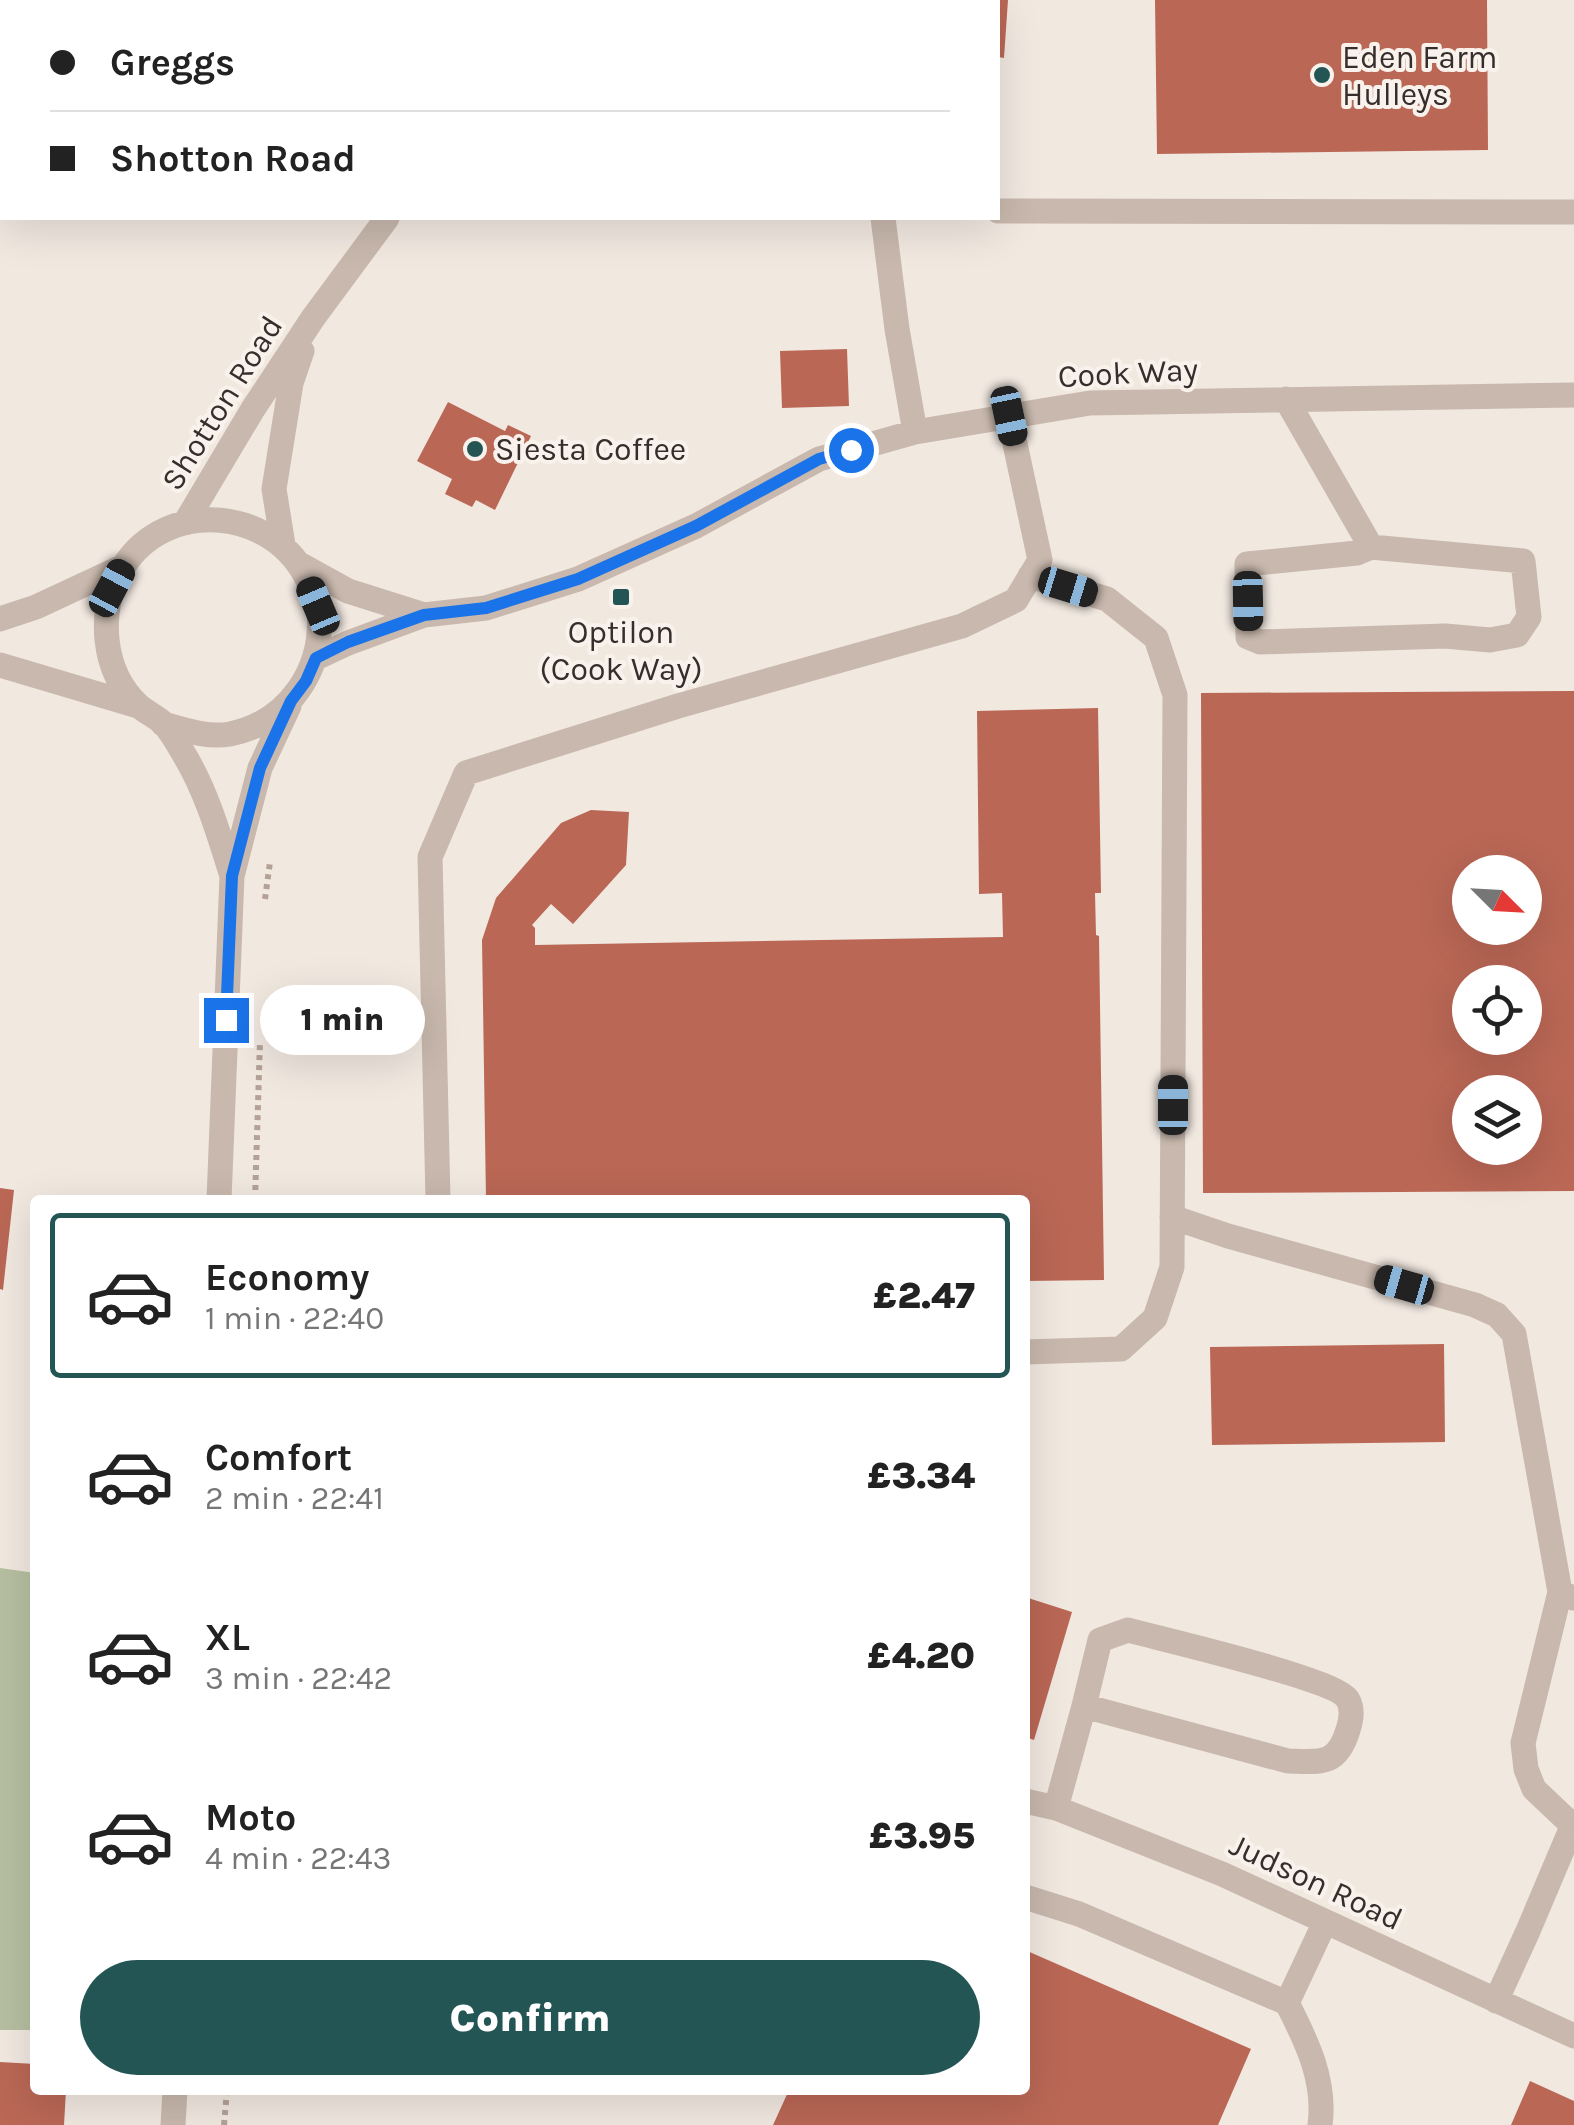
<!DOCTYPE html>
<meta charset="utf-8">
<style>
body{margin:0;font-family:Karla,sans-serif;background:#f6f6f6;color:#222;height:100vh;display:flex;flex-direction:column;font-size:38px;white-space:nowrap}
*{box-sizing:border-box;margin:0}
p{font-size:32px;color:#767676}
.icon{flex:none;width:55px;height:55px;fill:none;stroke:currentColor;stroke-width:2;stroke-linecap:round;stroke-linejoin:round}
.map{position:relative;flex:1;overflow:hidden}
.side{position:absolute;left:30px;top:1195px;width:1000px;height:900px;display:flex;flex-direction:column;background:#fff;border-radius:10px;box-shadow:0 10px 40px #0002}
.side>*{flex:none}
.guide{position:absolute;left:0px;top:0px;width:1000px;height:220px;box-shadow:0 10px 40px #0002;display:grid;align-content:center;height:220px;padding:0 50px;background:#fff}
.needle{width:65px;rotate:114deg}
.tools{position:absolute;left:1452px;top:855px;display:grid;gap:20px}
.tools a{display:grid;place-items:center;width:90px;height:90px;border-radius:50%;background:#fff;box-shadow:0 10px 40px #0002;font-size:50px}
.end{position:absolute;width:45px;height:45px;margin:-22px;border:12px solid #1a73e8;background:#fff;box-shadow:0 0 0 5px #fff}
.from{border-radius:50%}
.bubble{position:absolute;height:70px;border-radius:35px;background:#fff;box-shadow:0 10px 40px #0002;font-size:32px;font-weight:800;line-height:70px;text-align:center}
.car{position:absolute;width:30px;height:60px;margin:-30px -15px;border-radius:12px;box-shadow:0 0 8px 2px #0007;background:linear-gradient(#222 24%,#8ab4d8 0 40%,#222 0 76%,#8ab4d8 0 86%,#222 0)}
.guide b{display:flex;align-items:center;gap:35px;height:95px;font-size:38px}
.guide b+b{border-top:2px solid #e0e0e0}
.guide i{width:25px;height:25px;background:#222}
ul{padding:18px 0 0;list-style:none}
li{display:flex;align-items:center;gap:30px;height:165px;margin:0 20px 15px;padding:0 30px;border:5px solid transparent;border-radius:10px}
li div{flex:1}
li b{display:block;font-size:38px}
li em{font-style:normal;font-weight:800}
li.current{border-color:#245555}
li>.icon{width:90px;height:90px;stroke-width:1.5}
.cta{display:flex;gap:20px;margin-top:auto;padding:20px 50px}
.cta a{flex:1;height:115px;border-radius:60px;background:#245555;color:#fff;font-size:40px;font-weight:800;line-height:115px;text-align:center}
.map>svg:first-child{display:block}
.green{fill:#b7bfa1}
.building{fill:#ba6755;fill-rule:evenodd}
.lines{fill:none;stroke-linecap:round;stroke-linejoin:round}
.path{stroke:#b4a297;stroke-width:6;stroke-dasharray:5 5;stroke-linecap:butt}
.minor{stroke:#c8b8ad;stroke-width:25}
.route{stroke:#1a73e8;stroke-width:12}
.poi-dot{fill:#245555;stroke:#f9f2ec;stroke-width:4}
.labels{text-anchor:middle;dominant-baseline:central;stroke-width:8;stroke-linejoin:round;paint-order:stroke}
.poi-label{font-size:32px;fill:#372e2b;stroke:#f9f2ec;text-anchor:start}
.street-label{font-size:32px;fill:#372e2b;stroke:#f9f2ec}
</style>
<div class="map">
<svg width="1574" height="2125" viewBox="0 0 1574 2125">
<rect width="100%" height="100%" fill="#f1e8e0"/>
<path class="green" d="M0 1568 35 1573V2030H0Z"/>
<path class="building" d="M998 0H1008L1004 58 998 57Z
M1155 0H1487L1488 150 1157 154Z
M847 349 849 406 782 408 780 351Z
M448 402 505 431 508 425 531 436 495 510 476 500 472 507 445 494 452 479 417 461Z
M1574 691V1191L1203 1193 1201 693ZM1470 872H1525V928H1470ZM1470 982H1525V1038H1470ZM1470 1092H1525V1148H1470Z
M1098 708 1101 893H1095L1096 935 1099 936 1104 1280 1025 1281V1200H486L482 940 496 898 561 823 591 810 629 812 626 865 573 924 551 904 532 925 535 928V945L1003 937 1002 893 979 894 977 711Z
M0 1188 14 1190 3 1290 0 1289Z
M1444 1344 1445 1442 1212 1445 1210 1347Z
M1025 1597 1072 1612 1034 1740 1025 1737Z
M1025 1950 1251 2049 1218 2125H773L789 2090H1025Z
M0 2062 35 2064V2090H66L64 2125H0Z
M1530 2081 1574 2101V2125H1511Z"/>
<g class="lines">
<path class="path" d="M620 2 621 0
M265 899 270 862
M255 1200 260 1041
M224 2125 227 2090"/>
<path class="minor" d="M418 0V2
M571 2 573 0
M998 211 1574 212
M883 218 897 329 915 432
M1286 399 1371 547
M185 523 253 409 313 318 387 218
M283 545 274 489 291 383 302 351
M1371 547 1523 561 1529 617 1517 635 1490 640 1445 636 1260 642 1248 637 1247 564 1357 553Z
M301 565 348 591 424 615
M0 619 36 607 124 566
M316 658 348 643 424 615 486 608 578 579 696 526 819 459 915 432 1090 403 1574 395
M0 665 138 706
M163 724C185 730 207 738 230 734 289 722 324 669 319 611 318 601 313 592 309 583 276 507 167 497 123 567 97 610 101 671 139 706 147 713 157 717 164 724 172 733 179 746 185 756 207 793 219 835 232 876
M219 1200 232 876 260 768 289 706
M438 1200 430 857 466 773 678 706 962 626 1016 600 1040 560 1009 416
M1172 1217 1228 1236 1475 1305 1497 1315 1514 1334 1560 1592
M1025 1352 1121 1349 1155 1318 1172 1267 1175 695 1156 638 1107 599 1030 576
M1025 1801 1056 1808 1222 1874 1574 2036
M1056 1808 1084 1706 1288 1761C1321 1762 1337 1766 1348 1730 1351 1721 1353 1709 1348 1700 1336 1679 1161 1639 1128 1630L1100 1640 1084 1706
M1572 1825 1534 1789 1526 1769 1523 1743 1560 1592 1573 1598
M1025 1897 1079 1914 1287 2003 1325 1922
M1496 2001 1528 1931 1574 1822
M1287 2003C1307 2042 1326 2081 1320 2125
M173 2125 175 2090"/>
</g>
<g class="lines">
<path class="route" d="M226 1020 232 876 260 768 291 701 306 681 316 658 348 642 424 615 486 608 578 579 696 526 819 459 851 450"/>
</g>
<g class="poi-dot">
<circle cx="1322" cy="75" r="10"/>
<circle cx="475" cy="449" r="10"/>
<rect x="611" y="587" width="20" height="20" rx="5"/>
</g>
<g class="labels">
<g class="poi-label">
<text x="1342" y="57">Eden Farm<tspan x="1342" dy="37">Hulleys</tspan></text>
<text x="495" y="449">Siesta Coffee</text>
<text x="621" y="632" text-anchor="middle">Optilon<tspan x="621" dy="37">(Cook Way)</tspan></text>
</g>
<g class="street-label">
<text transform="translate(1128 373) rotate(-3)">Cook Way</text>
<text transform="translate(222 403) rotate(-58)">Shotton Road</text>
<text transform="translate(1316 1882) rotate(25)">Judson Road</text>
</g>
</g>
</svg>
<div class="tools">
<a><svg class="needle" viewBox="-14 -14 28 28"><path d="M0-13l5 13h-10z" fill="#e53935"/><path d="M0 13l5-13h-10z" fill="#767676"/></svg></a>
<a><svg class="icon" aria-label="locate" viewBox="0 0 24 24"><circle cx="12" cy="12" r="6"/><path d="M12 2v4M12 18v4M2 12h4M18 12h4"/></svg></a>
<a><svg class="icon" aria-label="layers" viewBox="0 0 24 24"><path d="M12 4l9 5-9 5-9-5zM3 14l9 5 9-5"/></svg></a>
</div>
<i class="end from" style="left:851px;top:450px"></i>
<i class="end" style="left:226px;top:1020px"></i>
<div class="bubble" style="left:260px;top:985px;width:165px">1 min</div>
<i class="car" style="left:1009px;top:416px;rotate:168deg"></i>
<i class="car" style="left:1068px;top:587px;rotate:107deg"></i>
<i class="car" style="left:112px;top:588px;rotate:28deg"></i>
<i class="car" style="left:1248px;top:601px;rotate:179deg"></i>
<i class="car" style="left:318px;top:606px;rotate:337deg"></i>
<i class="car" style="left:1173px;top:1105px;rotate:0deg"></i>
<i class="car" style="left:1404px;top:1285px;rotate:286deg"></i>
<div class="guide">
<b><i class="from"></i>Greggs</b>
<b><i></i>Shotton Road</b>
</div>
<section class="side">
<ul>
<li class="current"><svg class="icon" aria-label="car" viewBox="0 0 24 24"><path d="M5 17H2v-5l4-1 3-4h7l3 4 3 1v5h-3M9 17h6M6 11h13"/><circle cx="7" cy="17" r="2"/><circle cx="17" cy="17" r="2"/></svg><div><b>Economy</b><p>1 min · 22:40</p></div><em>£2.47</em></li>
<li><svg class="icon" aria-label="car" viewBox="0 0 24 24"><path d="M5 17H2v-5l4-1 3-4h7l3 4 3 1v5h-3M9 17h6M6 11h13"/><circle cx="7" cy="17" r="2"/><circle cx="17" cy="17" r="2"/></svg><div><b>Comfort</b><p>2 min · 22:41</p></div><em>£3.34</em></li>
<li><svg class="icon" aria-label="car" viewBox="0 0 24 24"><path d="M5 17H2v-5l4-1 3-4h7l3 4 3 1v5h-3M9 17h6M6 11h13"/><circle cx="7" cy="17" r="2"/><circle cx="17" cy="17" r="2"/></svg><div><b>XL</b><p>3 min · 22:42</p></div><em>£4.20</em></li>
<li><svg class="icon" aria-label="car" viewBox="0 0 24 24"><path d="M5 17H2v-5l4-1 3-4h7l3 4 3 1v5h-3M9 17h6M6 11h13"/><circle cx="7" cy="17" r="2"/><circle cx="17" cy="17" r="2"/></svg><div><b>Moto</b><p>4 min · 22:43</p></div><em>£3.95</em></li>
</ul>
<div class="cta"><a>Confirm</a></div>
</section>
</div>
